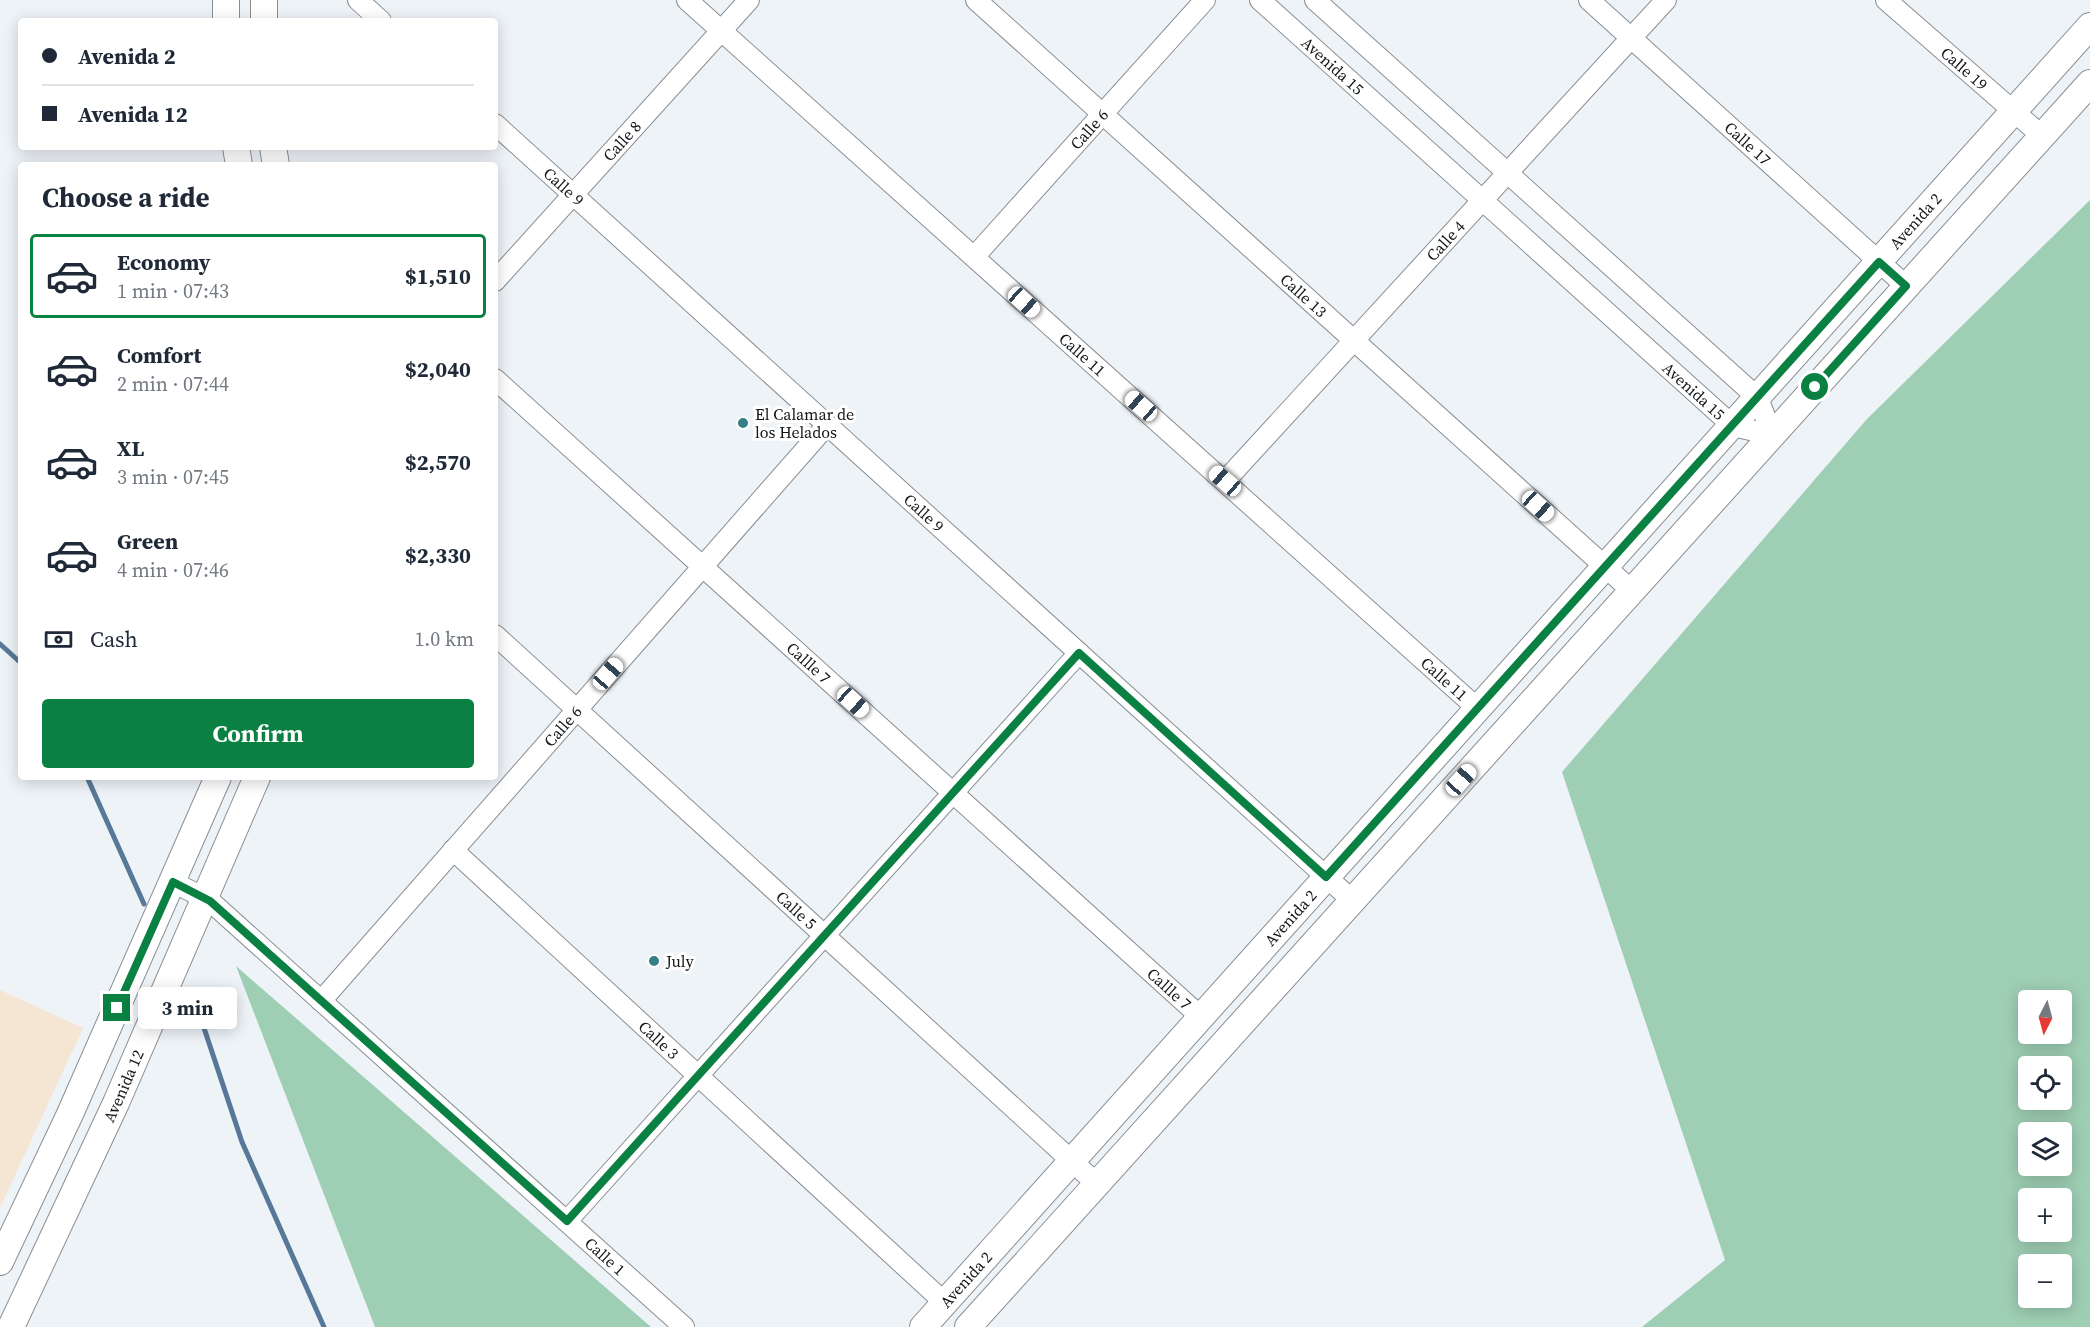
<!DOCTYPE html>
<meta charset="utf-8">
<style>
body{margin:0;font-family:"Source Serif 4",serif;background:#f2f2f3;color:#1f2937;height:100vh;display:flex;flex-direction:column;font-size:22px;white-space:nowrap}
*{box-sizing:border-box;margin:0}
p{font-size:20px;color:#747a83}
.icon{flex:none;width:33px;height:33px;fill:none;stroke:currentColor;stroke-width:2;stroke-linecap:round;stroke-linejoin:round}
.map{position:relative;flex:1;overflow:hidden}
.details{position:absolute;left:18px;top:162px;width:480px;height:618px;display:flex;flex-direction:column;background:#fff;border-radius:6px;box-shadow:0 3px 15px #0003}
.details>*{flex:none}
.banner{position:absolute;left:18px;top:18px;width:480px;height:132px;border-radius:6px;box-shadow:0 3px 15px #0003;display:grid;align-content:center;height:132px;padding:0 24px;background:#fff}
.needle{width:39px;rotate:186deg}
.buttons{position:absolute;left:2018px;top:990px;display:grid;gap:12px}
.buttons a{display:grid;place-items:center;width:54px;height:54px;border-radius:6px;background:#fff;box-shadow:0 3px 15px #0003;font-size:30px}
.end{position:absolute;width:27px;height:27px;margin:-14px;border:8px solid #0b8043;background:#fff;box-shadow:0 0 0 3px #fff}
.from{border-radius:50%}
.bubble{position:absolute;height:42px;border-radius:6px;background:#fff;box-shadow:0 3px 15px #0003;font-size:20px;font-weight:700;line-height:42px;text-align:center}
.car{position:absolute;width:18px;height:36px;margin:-18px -9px;border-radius:8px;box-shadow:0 0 4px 2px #0007;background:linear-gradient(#fff 24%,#345 0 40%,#fff 0 76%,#345 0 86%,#fff 0)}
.banner b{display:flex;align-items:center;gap:21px;height:57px;font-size:22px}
.banner b+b{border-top:2px solid #e0e1e3}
.banner i{width:15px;height:15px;background:#1f2937}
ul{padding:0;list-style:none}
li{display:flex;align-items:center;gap:18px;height:84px;margin:0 12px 9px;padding:0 12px;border:3px solid transparent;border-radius:6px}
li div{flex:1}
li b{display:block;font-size:22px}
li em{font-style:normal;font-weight:700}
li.on{border-color:#0b8043}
li>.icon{width:54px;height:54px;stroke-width:1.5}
h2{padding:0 24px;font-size:27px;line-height:72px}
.pay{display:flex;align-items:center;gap:15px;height:66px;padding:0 24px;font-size:22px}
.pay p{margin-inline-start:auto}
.primary-button{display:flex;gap:12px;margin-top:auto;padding:12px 24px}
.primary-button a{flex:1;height:69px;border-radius:6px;background:#0b8043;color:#fff;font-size:24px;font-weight:700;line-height:69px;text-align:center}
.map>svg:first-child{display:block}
.industrial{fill:#f5e6d3}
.green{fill:#9eceb3;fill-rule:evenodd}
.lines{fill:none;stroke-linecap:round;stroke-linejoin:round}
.stream{stroke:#587899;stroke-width:5}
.minor-casing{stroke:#8a8e93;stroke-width:22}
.major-casing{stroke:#8a8e93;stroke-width:28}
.minor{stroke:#fff;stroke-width:20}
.major{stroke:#fff;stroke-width:26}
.route{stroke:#0b8043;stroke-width:8}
.poi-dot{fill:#377f87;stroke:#fff;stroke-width:2}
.labels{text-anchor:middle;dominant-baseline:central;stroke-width:6;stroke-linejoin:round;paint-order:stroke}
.street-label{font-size:16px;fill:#131517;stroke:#fff}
.poi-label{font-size:16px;fill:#131517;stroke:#fff;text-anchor:start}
</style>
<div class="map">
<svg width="2090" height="1327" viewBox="0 0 2090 1327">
<rect width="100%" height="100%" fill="#eef3f8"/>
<path class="industrial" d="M0 990 83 1028 0 1208Z"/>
<path class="green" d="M2090 200V1327H1642L1725 1260 1562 772 1867 419ZM2028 1000H2061V1034H2028ZM2028 1066H2061V1100H2028ZM2028 1132H2061V1166H2028ZM2028 1198H2061V1232H2028ZM2028 1264H2061V1298H2028Z
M236 966 651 1327H375Z"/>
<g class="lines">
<path class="stream" d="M0 644 21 663
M87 777 144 904
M195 1001 242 1142 324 1327"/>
<defs>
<g id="minor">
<path d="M358 0 381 21"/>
<path id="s1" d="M687 0 1477 708"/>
<path id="s2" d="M976 0 1631 590"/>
<path id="s3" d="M1260 0 1733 426 1772 435"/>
<path d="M1315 0 1758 398 1772 435"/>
<path id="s4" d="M1589 0 1906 286"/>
<path id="s5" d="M1886 0 2042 136"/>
<path id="s6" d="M495 124 1354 902"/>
<path id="s7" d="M974 257 1205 0"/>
<path id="s8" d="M495 281 749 0"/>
<path id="s9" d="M495 379 1202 1018"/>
<path id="s10" d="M1225 481 1666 0"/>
<path id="s11" d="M495 635 1097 1184"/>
<path id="s12" d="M453 850 945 1303"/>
<path id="s13" d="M173 882 210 901 684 1327"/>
<path id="s14" d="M321 1001 827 425"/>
<path d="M567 1221 1079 653"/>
</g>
<g id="major">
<path d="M226 21V0"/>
<path d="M264 21V0"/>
<path d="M236 147 239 165"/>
<path d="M273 147 276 165"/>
<path d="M0 1262 70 1114 218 777"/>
<path id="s15" d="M11 1327 116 1103 257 777"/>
<path id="s16" d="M923 1327 2090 26"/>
<path d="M968 1327 2090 83"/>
</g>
</defs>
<use href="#minor" class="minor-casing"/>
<use href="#major" class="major-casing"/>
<use href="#minor" class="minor"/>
<use href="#major" class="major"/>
</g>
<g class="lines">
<path class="route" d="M117 1008 173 882 210 901 567 1221 1079 653 1326 877 1879 262 1906 286 1815 387"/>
</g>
<g class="poi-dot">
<circle cx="743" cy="423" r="6"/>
<circle cx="654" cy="961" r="6"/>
</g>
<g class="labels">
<g class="street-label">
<text stroke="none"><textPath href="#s3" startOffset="98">Avenida 15</textPath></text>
<text stroke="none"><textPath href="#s5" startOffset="104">Calle 19</textPath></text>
<text stroke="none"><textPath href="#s7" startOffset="172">Calle 6</textPath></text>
<text stroke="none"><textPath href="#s8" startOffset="189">Calle 8</textPath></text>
<text stroke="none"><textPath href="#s4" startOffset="214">Calle 17</textPath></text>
<text stroke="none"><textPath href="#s6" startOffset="93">Calle 9</textPath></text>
<text stroke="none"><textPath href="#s16" startOffset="1486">Avenida 2</textPath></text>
<text stroke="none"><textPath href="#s10" startOffset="326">Calle 4</textPath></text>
<text stroke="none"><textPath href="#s2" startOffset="441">Calle 13</textPath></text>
<text stroke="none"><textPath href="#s1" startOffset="531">Calle 11</textPath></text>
<text stroke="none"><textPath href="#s3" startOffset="584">Avenida 15</textPath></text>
<text stroke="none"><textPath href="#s6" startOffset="579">Calle 9</textPath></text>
<text stroke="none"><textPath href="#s9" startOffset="423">Callle 7</textPath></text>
<text stroke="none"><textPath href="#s1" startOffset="1017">Calle 11</textPath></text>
<text stroke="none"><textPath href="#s14" startOffset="366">Calle 6</textPath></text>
<text stroke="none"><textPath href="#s11" startOffset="408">Calle 5</textPath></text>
<text stroke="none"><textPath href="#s16" startOffset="550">Avenida 2</textPath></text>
<text stroke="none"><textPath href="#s9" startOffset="909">Callle 7</textPath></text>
<text stroke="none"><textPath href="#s12" startOffset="280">Calle 3</textPath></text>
<text stroke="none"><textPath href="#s15" startOffset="266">Avenida 12</textPath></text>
<text stroke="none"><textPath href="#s13" startOffset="573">Calle 1</textPath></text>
<text stroke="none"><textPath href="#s16" startOffset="64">Avenida 2</textPath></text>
</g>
<g class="poi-label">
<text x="755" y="414">El Calamar de<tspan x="755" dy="18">los Helados</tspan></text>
<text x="666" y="961">July</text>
</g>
</g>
</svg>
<div class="buttons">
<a><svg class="needle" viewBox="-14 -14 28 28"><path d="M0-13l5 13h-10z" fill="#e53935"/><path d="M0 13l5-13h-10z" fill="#747a83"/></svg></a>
<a><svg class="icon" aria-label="locate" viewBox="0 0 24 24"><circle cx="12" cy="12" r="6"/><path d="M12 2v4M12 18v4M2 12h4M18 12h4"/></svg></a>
<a><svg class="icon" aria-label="layers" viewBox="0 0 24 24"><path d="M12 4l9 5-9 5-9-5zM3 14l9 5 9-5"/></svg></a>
<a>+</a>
<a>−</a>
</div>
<i class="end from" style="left:1815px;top:387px"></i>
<i class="end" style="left:117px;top:1008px"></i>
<div class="bubble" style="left:138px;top:987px;width:99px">3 min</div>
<i class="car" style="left:1024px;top:302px;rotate:132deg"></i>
<i class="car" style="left:1141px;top:406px;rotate:311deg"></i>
<i class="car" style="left:1225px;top:481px;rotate:311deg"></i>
<i class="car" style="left:1538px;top:506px;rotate:132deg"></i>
<i class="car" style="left:608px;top:674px;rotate:41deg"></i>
<i class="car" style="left:853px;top:702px;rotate:132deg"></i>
<i class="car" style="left:1461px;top:780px;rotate:42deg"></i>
<div class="banner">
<b><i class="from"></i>Avenida 2</b>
<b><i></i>Avenida 12</b>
</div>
<section class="details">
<h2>Choose a ride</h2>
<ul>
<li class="on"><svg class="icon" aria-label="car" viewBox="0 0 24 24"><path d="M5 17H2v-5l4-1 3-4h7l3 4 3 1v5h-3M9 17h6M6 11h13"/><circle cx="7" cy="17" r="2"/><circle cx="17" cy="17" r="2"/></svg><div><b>Economy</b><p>1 min · 07:43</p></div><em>$1,510</em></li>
<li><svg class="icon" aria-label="car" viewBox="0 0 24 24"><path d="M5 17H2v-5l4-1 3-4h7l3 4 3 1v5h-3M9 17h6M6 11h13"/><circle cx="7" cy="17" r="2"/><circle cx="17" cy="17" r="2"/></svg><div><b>Comfort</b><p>2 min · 07:44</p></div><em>$2,040</em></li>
<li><svg class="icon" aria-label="car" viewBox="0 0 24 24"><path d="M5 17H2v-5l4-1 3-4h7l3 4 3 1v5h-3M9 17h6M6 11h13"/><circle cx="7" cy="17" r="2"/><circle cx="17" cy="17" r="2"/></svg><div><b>XL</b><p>3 min · 07:45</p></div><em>$2,570</em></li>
<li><svg class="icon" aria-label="car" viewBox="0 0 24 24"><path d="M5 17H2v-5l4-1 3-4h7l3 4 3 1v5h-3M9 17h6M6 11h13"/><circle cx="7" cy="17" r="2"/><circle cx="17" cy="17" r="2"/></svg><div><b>Green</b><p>4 min · 07:46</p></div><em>$2,330</em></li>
</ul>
<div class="pay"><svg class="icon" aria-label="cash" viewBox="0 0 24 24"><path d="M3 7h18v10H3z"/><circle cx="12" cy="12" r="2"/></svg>Cash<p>1.0 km</p></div>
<div class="primary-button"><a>Confirm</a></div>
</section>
</div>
